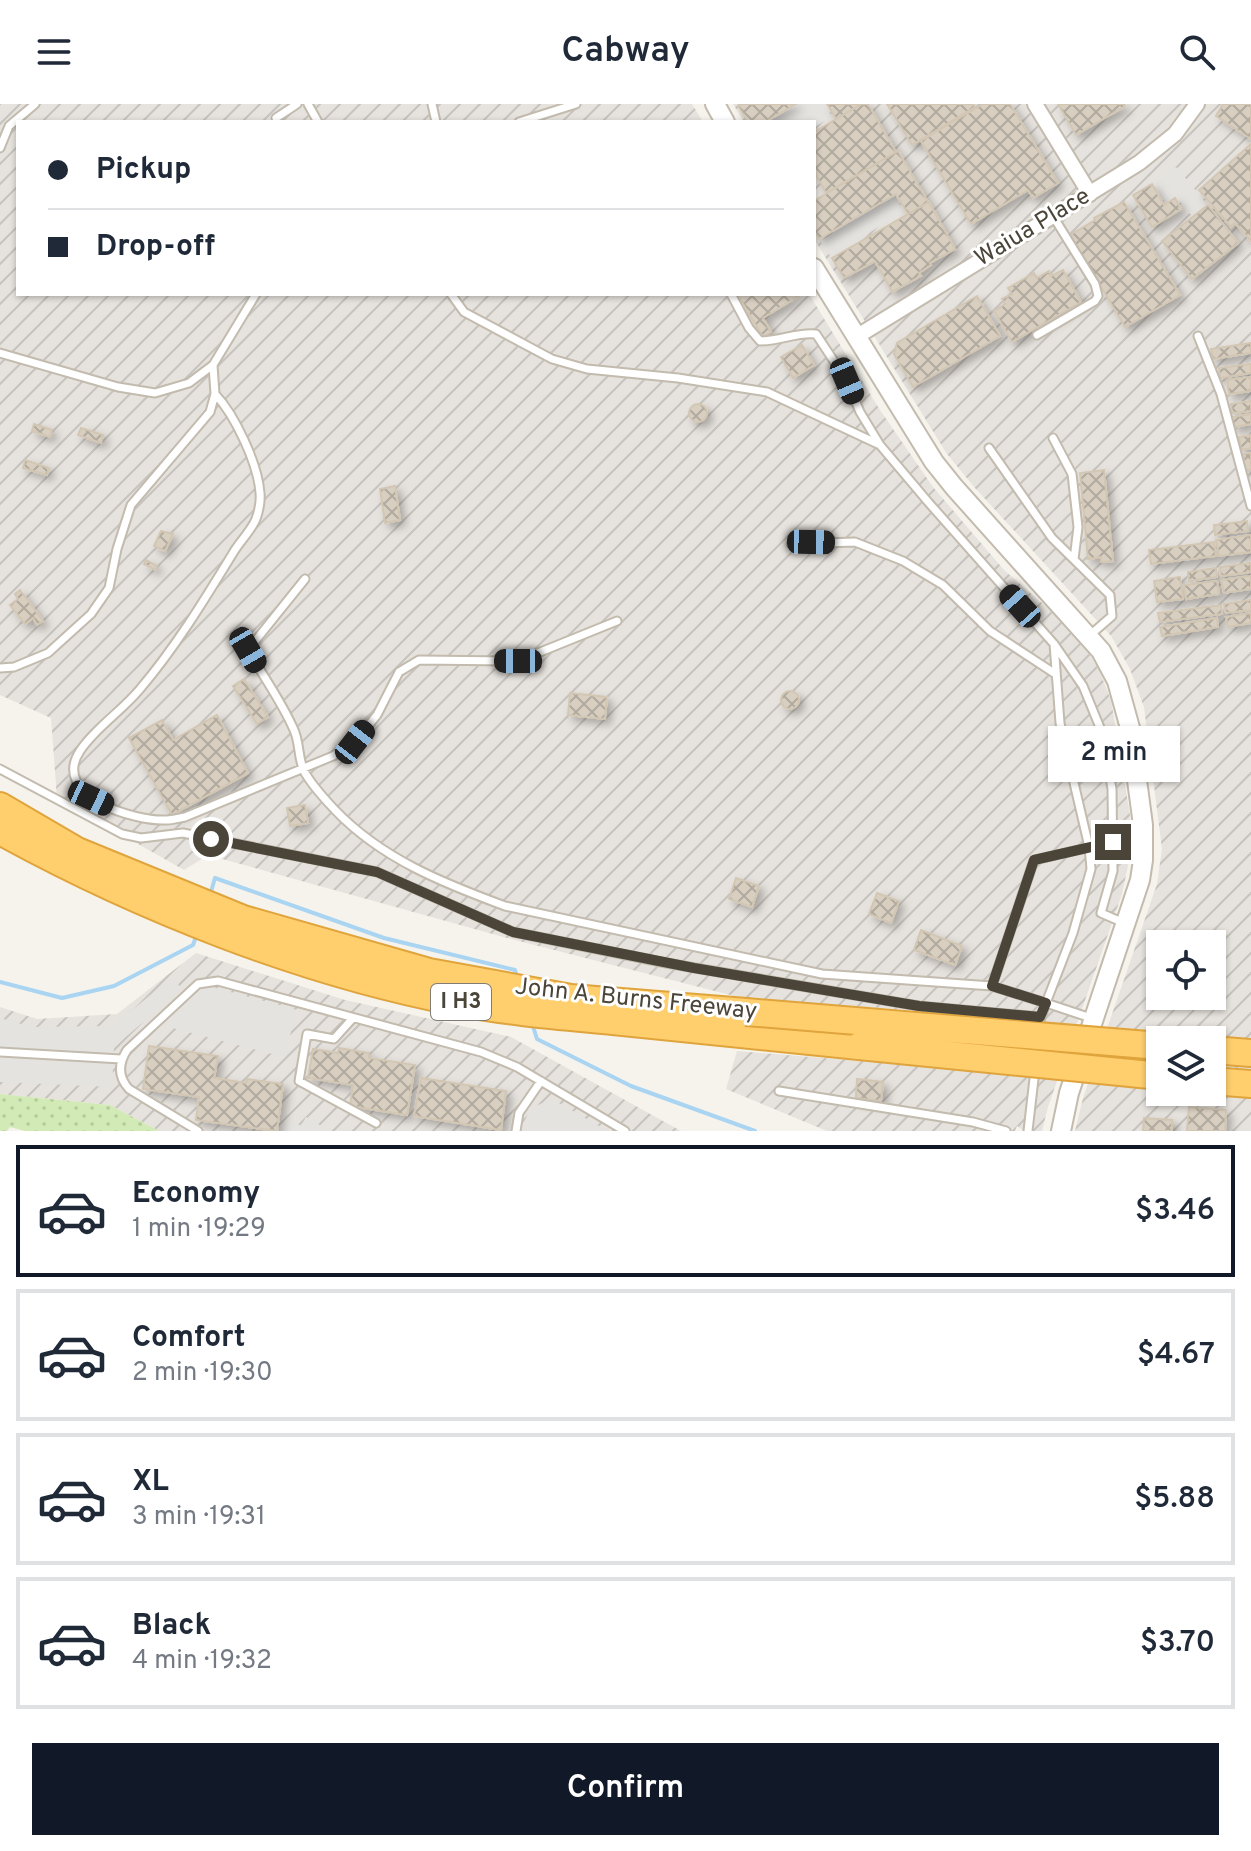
<!DOCTYPE html>
<meta charset="utf-8">
<style>
body{margin:0;font-family:Overpass,sans-serif;background:#f2f2f3;color:#1f2937;height:100vh;display:flex;flex-direction:column;font-size:30px;white-space:nowrap}
*{box-sizing:border-box;margin:0}
p{font-size:26px;color:#747a83}
.icon{flex:none;width:44px;height:44px;fill:none;stroke:currentColor;stroke-width:2;stroke-linecap:round;stroke-linejoin:round}
.map{position:relative;height:1027px;overflow:hidden}
.details{display:flex;flex-direction:column;background:#fff;flex:1}
.details>*{flex:none}
.banner{position:absolute;left:16px;top:16px;width:800px;height:176px;border-radius:0px;box-shadow:0 2px 6px #0004;display:grid;align-content:center;height:176px;padding:0 32px;background:#fff}
.buttons{position:absolute;left:1146px;top:826px;display:grid;gap:16px}
.buttons a{display:grid;place-items:center;width:80px;height:80px;border-radius:0px;background:#fff;box-shadow:0 2px 6px #0004;font-size:40px}
.end{position:absolute;width:36px;height:36px;margin:-18px;border:10px solid #4b4439;background:#fff;box-shadow:0 0 0 4px #fff}
.from{border-radius:50%}
.bubble{position:absolute;height:56px;border-radius:0px;background:#fff;box-shadow:0 2px 6px #0004;font-size:26px;font-weight:600;line-height:56px;text-align:center}
.car{position:absolute;width:24px;height:48px;margin:-24px -12px;border-radius:10px;box-shadow:0 0 6px 2px #0007;background:linear-gradient(#222 24%,#8ab4d8 0 40%,#222 0 76%,#8ab4d8 0 86%,#222 0)}
.banner b{display:flex;align-items:center;gap:28px;height:76px;font-size:30px}
.banner b+b{border-top:2px solid #e0e1e3}
.banner i{width:20px;height:20px;background:#1f2937}
ul{padding:14px 0 0;list-style:none}
li{display:flex;align-items:center;gap:24px;height:132px;margin:0 16px 12px;padding:0 16px;border:4px solid #e0e1e3;border-radius:0px}
li div{flex:1}
li b{display:block;font-size:30px}
li em{font-style:normal;font-weight:600}
li.on{border-color:#111827}
li>.icon{width:72px;height:72px;stroke-width:1.5}
.primary-button{display:flex;gap:16px;margin-top:auto;padding:16px 32px}
.primary-button a{flex:1;height:92px;border-radius:0px;background:#111827;color:#fff;font-size:32px;font-weight:600;line-height:92px;text-align:center}
header{display:flex;justify-content:space-between;align-items:center;height:104px;padding:0 32px;background:#fff;font-size:36px;font-weight:600}
.map>svg:first-child{display:block}
.industrial{fill:url(#industrial-furrows);fill-rule:evenodd}
.grass{fill:url(#grass-dots)}
.parking{fill:#e5e3e0}
.lines{fill:none;stroke-linecap:round;stroke-linejoin:round}
.stream{stroke:#a9d4f2;stroke-width:4}
.building{fill:url(#building-cross-hatch);stroke:#d3c7b4;stroke-width:2;filter:url(#shadow)}
.service-casing{stroke:#c2bbae;stroke-width:11}
.minor-casing{stroke:#c2bbae;stroke-width:18}
.tertiary-casing{stroke:#c2bbae;stroke-width:22}
.motorway-casing{stroke:#e0a43c;stroke-width:30}
.service{stroke:#fff;stroke-width:7}
.minor{stroke:#fff;stroke-width:14}
.tertiary{stroke:#fff;stroke-width:18}
.motorway{stroke:#ffcf6e;stroke-width:26}
.motorway-bridge-casing{stroke:#e0a43c;stroke-width:30;stroke-linecap:butt}
.motorway-bridge{stroke:#ffcf6e;stroke-width:26}
.route{stroke:#4b4439;stroke-width:10}
.labels{text-anchor:middle;dominant-baseline:central;stroke-width:6;stroke-linejoin:round;paint-order:stroke}
.shield{fill:#fff;stroke:#817c74;stroke-width:2}
.shield-label{font-size:22px;font-weight:bold;fill:#4b4439}
.street-label{font-size:24px;fill:#4b4439;stroke:#fff}
</style>
<header><svg class="icon" aria-label="menu" viewBox="0 0 24 24"><path d="M4 6h16M4 12h16M4 18h16"/></svg>Cabway<svg class="icon" aria-label="search" viewBox="0 0 24 24"><circle cx="10" cy="10" r="6"/><path d="M15 15l6 6"/></svg></header>
<div class="map">
<svg width="1251" height="1027" viewBox="0 0 1251 1027">
<defs>
<pattern id="industrial-furrows" width="10" height="10" patternUnits="userSpaceOnUse" patternTransform="scale(2)"><rect width="10" height="10" fill="#e6e2dd"/><path d="M-1 1l2-2M0 10L10 0M9 11l2-2" fill="none" stroke="#c7c3be"/></pattern>
<pattern id="grass-dots" width="8" height="8" patternUnits="userSpaceOnUse" patternTransform="scale(2)"><rect width="8" height="8" fill="#d2eab5"/><path d="M2 2h.1M6 6h.1" fill="none" stroke="#b6ca9c" stroke-width="1.8" stroke-linecap="round"/></pattern>
<pattern id="building-cross-hatch" width="8" height="8" patternUnits="userSpaceOnUse" patternTransform="scale(2)"><rect width="8" height="8" fill="#d8cfc1"/><path d="M0 0l8 8M0 8l8-8" fill="none" stroke="#b1aa9e"/></pattern>
<filter id="shadow"><feDropShadow dx="5" dy="5" stdDeviation="4" flood-color="#0004"/></filter>
</defs>
<rect width="100%" height="100%" fill="#f6f3ec"/>
<path class="industrial" d="M0 0H692L703 18H18V190H809L880 306 933 383 1004 466 1056 511 1081 537 1099 566 1111 596 1130 711 1129 757 1122 790 1048 1003 1042 1027H1024L1017 1022 1015 1027H827L726 985 737 947 1021 970 1028 914 746 895 507 834 208 751 184 766 57 694 51 614 0 591Z
M733 0H1251V1027H1075L1083 994 1157 780 1162 745 1144 603 1130 565 1111 532 975 384 947 350 814 135V18H744ZM1160 840H1212V892H1160ZM1160 936H1212V988H1160Z
M196 849 345 896 511 933 681 1027H159L110 1001 0 990V903L37 915 117 910Z"/>
<path class="grass" d="M0 990 110 1001 159 1027H25L10 1023 7 1027H0Z"/>
<path class="parking" d="M798 0H825L832 13 814 23V18H767Z
M1176 63 1207 100 1192 112 1176 93 1165 99 1153 80Z
M895 92 904 108 830 152 820 137Z
M172 873 182 885 114 943 112 983 0 978V914L32 923 113 922Z
M212 883 297 906 284 953 165 922 201 885Z
M552 995 608 1027H524L523 1020 531 1004Z
M306 1013 330 1027H284L291 1016 301 1022Z"/>
<g class="lines">
<path class="stream" d="M210 791 215 774 384 834 515 866 517 873
M0 878 62 894 114 882 193 841 197 830
M532 919 537 935 631 982 755 1027"/>
</g>
<path class="building" d="M740 0H796L765 18H748L738 2Z
M827 0H861L836 15Z
M862 0H868L896 48 826 89 814 68V28Z
M887 0H973L975 3 912 41Z
M983 0H1010L1058 79 1033 94 1028 86 971 120 921 37Z
M1058 0H1124L1125 2 1076 31Z
M1223 0H1251V35L1216 12Z
M1251 40V137L1235 119 1231 123 1199 86Z
M898 47 928 98 908 110 896 90 819 135 814 127V97Z
M1152 80 1164 101 1175 94 1181 105 1152 123 1133 91Z
M929 98 955 145 930 159 931 161 919 169 921 172 892 188 875 157 844 174 832 154Z
M1124 98 1180 191 1125 223 1070 131 1095 116 1094 114Z
M1208 101 1238 139 1192 175 1162 137Z
M1063 166 1081 198 1012 238 994 207 1005 200 1002 195 1012 190 1008 184 1034 169 1037 174 1049 167 1051 172Z
M737 190H802L763 214 771 228 763 233Z
M977 192 1000 232 913 283 894 250 897 239Z
M1251 239V249L1213 255 1211 245Z
M802 241 814 261 793 274 781 253Z
M1251 260V269L1220 274 1219 264Z
M1251 273V287L1229 290 1227 276Z
M1251 297V307L1232 309 1231 300Z
M689 309a9 9 0 1 1 18 0a9 9 0 1 1-18 0Z
M1251 310V320L1234 323 1232 313Z
M34 320 52 326 50 333 32 327Z
M81 324 103 331 101 339 78 331Z
M1251 331V344L1241 346 1239 333Z
M1251 349V366H1245L1243 350Z
M25 356 49 364 47 371 23 364Z
M1104 366 1113 457 1101 458V453L1088 455 1080 369Z
M395 382 400 416 385 419 380 385Z
M1247 417 1248 427 1215 431 1214 421Z
M161 427 173 430 165 447 154 442Z
M1251 431V448L1219 452 1216 436Z
M1214 438 1216 452 1151 460 1149 446Z
M146 456 157 462 155 466 144 460Z
M1251 459V468L1221 472 1220 463Z
M1216 464 1217 473 1189 477 1188 468Z
M1251 472V485L1224 489 1221 476Z
M1180 473 1183 495 1157 498 1154 477Z
M1217 477 1219 490 1186 495 1184 481Z
M20 486 43 517 37 521 33 514 25 520 10 501 18 495 15 490Z
M1251 496V506L1226 509 1224 500Z
M1221 501 1222 510 1160 518 1158 509Z
M1251 509V519L1228 523 1226 513Z
M1217 514 1218 523 1162 532 1160 523Z
M244 575 268 613 257 620 233 582Z
M781 596a9 9 0 1 1 18 0a9 9 0 1 1-18 0Z
M570 589 607 593 605 615 568 611Z
M217 611 248 669 172 711 129 634 162 616 173 636Z
M305 701 308 719 290 722 287 704Z
M736 774 759 782 752 803 729 795Z
M877 789 899 797 891 819 869 810Z
M921 826 962 842 955 861 914 846Z
M149 942 218 952 214 974 246 979 247 975 283 980 277 1027 196 1016 199 993 143 985Z
M339 944 369 949V954L415 961 407 1011 350 1002 353 981 308 974 313 945 338 949Z
M421 974 506 987 501 1026 414 1012Z
M857 975 883 978 881 997 856 994Z
M1189 1003 1226 1006 1225 1027H1187Z
M1144 1014 1172 1016V1027H1143Z"/>
<g class="lines">
<defs>
<path id="service" d="M308 0 318 18
M432 0 436 18
M276 14 297 0
M519 18 576 0
M0 44 9 22 35 0
M451 190 464 208 552 255 587 265 678 274 767 288 878 340
M731 190 749 224 760 237C781 237 796 228 816 230L847 277 860 308 880 341 929 399 1054 540 1083 582 1103 631 1112 685 1113 767 1101 809 1124 819
M1037 231 1095 197 1098 192 1095 180 1053 112
M1198 232 1221 290 1251 402
M0 249 118 283 155 289 189 279 213 261 256 190
M215 290C235 311 258 360 260 389 261 398 258 412 254 419 248 430 239 439 233 449 205 495 175 544 140 585 122 607 95 624 80 647 50 692 135 718 167 716 172 716 179 714 185 713L333 652 355 638 377 611 399 568 419 556 518 557 617 517
M1053 334 1072 370 1078 423 1074 455
M989 344 1052 434 1110 491 1112 512 1089 532
M791 440 855 438 903 457 943 481 990 527 1054 569
M305 475 248 546C263 572 282 598 294 626 300 639 298 655 304 667 312 682 324 694 335 706 382 755 443 779 505 802L822 870 992 882 1046 899 1073 829 1091 765 1089 743 1060 619 1054 540
M0 564 14 563 48 549 91 510 109 484 117 445 131 401 210 308 215 290 213 261
M0 665 122 730 141 734 183 729 377 768 513 828 666 859 919 902 1040 913
M992 882 1034 756 1113 738
M353 914 334 935 307 930 299 977 376 1019
M1040 917 1046 899 1091 914
M0 948 121 955
M779 987 973 1018 1006 1027
M198 1027 129 985C118 973 118 960 127 946L198 880 218 877 481 948 517 963 625 1027
M516 1027 519 1009 541 977
M1028 1027 1035 966"/>
<path id="minor" d="M1035 0 1090 90
M856 233 1139 59 1175 30 1197 0"/>
<path id="tertiary" d="M715 0 725 18
M814 164 934 358 954 383 1101 547 1117 577 1130 624 1143 721V756L1140 776 1069 989 1061 1027"/>
<path id="motorway" d="M0 702 77 747 243 815 429 868 571 894 746 908
M0 727C138 803 301 868 457 898 508 908 561 912 613 917 695 926 777 934 859 942
M1212 946 1251 949
M1212 977 1251 980"/>
</defs>
<use href="#service" class="service-casing"/>
<use href="#minor" class="minor-casing"/>
<use href="#tertiary" class="tertiary-casing"/>
<use href="#motorway" class="motorway-casing"/>
<use href="#service" class="service"/>
<use href="#minor" class="minor"/>
<use href="#tertiary" class="tertiary"/>
<use href="#motorway" class="motorway"/>
<defs>
<path id="motorway-bridge" d="M746 908 1160 942
M859 942 1160 972"/>
</defs>
<use href="#motorway-bridge" class="motorway-bridge-casing"/>
<use href="#motorway-bridge" class="motorway-bridge"/>
</g>
<g class="lines">
<path class="route" d="M211 735 377 768 513 828 694 864 919 902 1040 913 1046 899 992 882 1034 756 1113 738"/>
</g>
<g class="labels">
<rect class="shield" x="431" y="880" width="60" height="36" rx="6"/>
<g class="shield-label">
<text x="461" y="898">I H3</text>
</g>
<g class="street-label">
<text transform="translate(1033 124) rotate(-31)">Waiua Place</text>
<text transform="translate(636 896) rotate(6)">John A. Burns Freeway</text>
</g>
</g>
</svg>
<div class="buttons">
<a><svg class="icon" aria-label="locate" viewBox="0 0 24 24"><circle cx="12" cy="12" r="6"/><path d="M12 2v4M12 18v4M2 12h4M18 12h4"/></svg></a>
<a><svg class="icon" aria-label="layers" viewBox="0 0 24 24"><path d="M12 4l9 5-9 5-9-5zM3 14l9 5 9-5"/></svg></a>
</div>
<i class="end from" style="left:211px;top:735px"></i>
<i class="end" style="left:1113px;top:738px"></i>
<div class="bubble" style="left:1048px;top:622px;width:132px">2 min</div>
<i class="car" style="left:847px;top:277px;rotate:157deg"></i>
<i class="car" style="left:811px;top:438px;rotate:91deg"></i>
<i class="car" style="left:1020px;top:502px;rotate:318deg"></i>
<i class="car" style="left:248px;top:546px;rotate:150deg"></i>
<i class="car" style="left:518px;top:557px;rotate:270deg"></i>
<i class="car" style="left:355px;top:638px;rotate:38deg"></i>
<i class="car" style="left:91px;top:694px;rotate:115deg"></i>
<div class="banner">
<b><i class="from"></i>Pickup</b>
<b><i></i>Drop-off</b>
</div>
</div>
<section class="details">
<ul>
<li class="on"><svg class="icon" aria-label="car" viewBox="0 0 24 24"><path d="M5 17H2v-5l4-1 3-4h7l3 4 3 1v5h-3M9 17h6M6 11h13"/><circle cx="7" cy="17" r="2"/><circle cx="17" cy="17" r="2"/></svg><div><b>Economy</b><p>1 min · 19:29</p></div><em>$3.46</em></li>
<li><svg class="icon" aria-label="car" viewBox="0 0 24 24"><path d="M5 17H2v-5l4-1 3-4h7l3 4 3 1v5h-3M9 17h6M6 11h13"/><circle cx="7" cy="17" r="2"/><circle cx="17" cy="17" r="2"/></svg><div><b>Comfort</b><p>2 min · 19:30</p></div><em>$4.67</em></li>
<li><svg class="icon" aria-label="car" viewBox="0 0 24 24"><path d="M5 17H2v-5l4-1 3-4h7l3 4 3 1v5h-3M9 17h6M6 11h13"/><circle cx="7" cy="17" r="2"/><circle cx="17" cy="17" r="2"/></svg><div><b>XL</b><p>3 min · 19:31</p></div><em>$5.88</em></li>
<li><svg class="icon" aria-label="car" viewBox="0 0 24 24"><path d="M5 17H2v-5l4-1 3-4h7l3 4 3 1v5h-3M9 17h6M6 11h13"/><circle cx="7" cy="17" r="2"/><circle cx="17" cy="17" r="2"/></svg><div><b>Black</b><p>4 min · 19:32</p></div><em>$3.70</em></li>
</ul>
<div class="primary-button"><a>Confirm</a></div>
</section>
